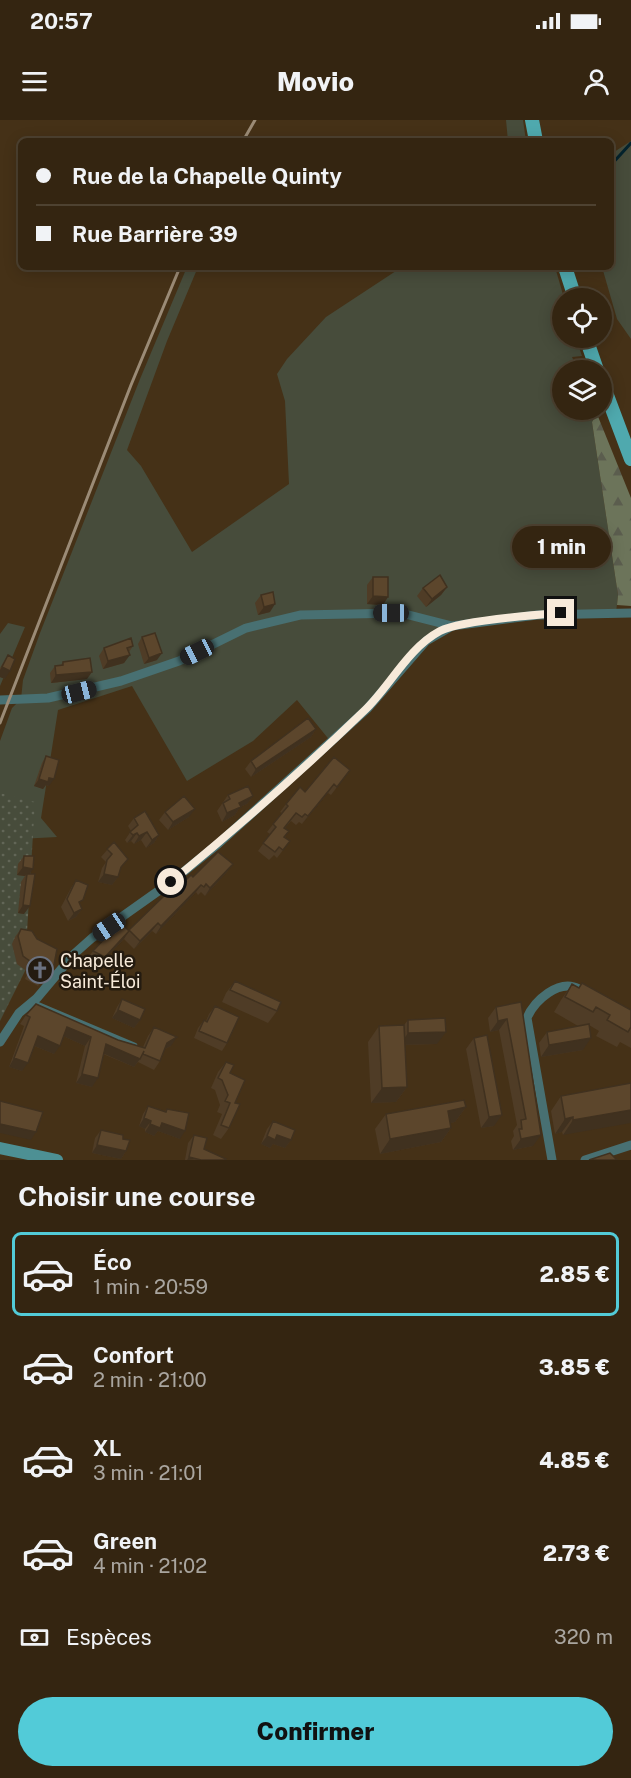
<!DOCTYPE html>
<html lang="fr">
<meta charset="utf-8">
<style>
body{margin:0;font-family:"Public Sans",sans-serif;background:#3f311f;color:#f1f3f6;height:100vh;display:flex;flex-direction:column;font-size:22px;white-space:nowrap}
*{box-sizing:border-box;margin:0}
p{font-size:20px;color:#a9a59f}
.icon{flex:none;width:33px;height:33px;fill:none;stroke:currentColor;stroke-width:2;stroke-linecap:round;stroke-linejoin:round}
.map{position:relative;height:1040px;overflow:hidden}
.sheet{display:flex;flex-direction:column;background:#342511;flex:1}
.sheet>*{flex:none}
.banner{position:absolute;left:18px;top:18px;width:596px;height:132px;border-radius:9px;box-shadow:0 3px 15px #0003,0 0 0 2px #4e4231;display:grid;align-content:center;height:132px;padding:0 18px;background:#342511}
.fabs{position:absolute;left:552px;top:168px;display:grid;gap:12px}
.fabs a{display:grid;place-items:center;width:60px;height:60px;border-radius:50%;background:#342511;box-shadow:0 3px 15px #0003,0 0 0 2px #4e4231;font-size:30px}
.end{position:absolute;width:27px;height:27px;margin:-14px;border:8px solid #f7eada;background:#111;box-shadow:0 0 0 3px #111}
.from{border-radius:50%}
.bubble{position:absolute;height:42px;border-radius:21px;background:#342511;box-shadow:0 3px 15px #0003,0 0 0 2px #4e4231;font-size:20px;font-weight:800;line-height:42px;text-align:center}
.car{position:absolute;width:18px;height:36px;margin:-18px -9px;border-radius:8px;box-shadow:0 0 4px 2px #0007;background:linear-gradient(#222 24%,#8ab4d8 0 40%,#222 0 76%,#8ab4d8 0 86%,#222 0)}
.banner b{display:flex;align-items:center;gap:21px;height:57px;font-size:22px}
.banner b+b{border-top:2px solid #4e4231}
.banner i{width:15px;height:15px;background:#f1f3f6}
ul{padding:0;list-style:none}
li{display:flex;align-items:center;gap:18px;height:84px;margin:0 12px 9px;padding:0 6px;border:3px solid transparent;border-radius:9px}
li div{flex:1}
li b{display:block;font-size:22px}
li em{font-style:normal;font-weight:800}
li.on{border-color:#52cbd8}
li>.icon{width:54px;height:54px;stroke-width:1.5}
h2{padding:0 18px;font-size:27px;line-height:72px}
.pay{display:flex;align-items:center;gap:15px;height:66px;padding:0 18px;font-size:22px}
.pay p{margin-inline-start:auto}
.button{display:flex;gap:12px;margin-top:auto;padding:12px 18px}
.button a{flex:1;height:69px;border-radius:36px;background:#52cbd8;color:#111;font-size:24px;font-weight:800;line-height:69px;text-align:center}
.status{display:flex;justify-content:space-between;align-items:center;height:42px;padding:0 30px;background:#342511;direction:ltr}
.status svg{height:16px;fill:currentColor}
header{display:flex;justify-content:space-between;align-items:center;height:78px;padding:0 18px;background:#342511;font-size:27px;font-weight:800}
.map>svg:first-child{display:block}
.grass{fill:#474c3b}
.forest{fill:url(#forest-firs)}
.park{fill:url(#park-dots)}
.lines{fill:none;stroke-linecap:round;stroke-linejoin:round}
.stream{stroke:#04232d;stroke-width:3}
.lane{stroke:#487072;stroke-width:4.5}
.street{stroke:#487072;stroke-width:9}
.secondary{stroke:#4d9094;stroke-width:12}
.primary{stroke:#4fa9ae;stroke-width:14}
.rail{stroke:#9b8b76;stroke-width:3}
.wall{fill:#4f3c26}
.shaded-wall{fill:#40311f}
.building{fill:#5c462c;stroke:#40311f;stroke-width:1.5}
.route{stroke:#f7eada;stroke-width:8}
.labels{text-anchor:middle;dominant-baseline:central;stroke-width:5;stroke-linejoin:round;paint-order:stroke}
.poi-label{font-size:18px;fill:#f7eada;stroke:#241b10;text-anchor:start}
</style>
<div class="status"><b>20:57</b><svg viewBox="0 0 49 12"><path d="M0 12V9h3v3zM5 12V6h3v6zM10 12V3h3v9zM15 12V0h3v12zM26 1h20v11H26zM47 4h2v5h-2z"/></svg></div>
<header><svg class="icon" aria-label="menu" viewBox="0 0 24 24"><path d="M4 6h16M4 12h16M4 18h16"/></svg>Movio<svg class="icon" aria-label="person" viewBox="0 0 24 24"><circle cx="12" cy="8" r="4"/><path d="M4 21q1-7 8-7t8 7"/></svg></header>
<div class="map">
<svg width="631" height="1040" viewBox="0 0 631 1040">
<defs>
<pattern id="forest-firs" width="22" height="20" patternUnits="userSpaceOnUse" patternTransform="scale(1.5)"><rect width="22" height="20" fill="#6c745a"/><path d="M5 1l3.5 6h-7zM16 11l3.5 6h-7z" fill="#5b5d4e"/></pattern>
<pattern id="park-dots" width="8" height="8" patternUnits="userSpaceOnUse" patternTransform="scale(1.5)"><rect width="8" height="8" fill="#474c3b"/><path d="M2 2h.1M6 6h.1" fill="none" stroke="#626657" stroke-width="1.8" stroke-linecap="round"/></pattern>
</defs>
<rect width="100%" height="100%" fill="#453117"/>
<path class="grass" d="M506 0H523L526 21H508Z
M631 21V219L617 199 602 147H610L611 34Z
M187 147H198L167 221 127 330 141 346 192 432 289 364 285 281 277 254 287 239 326 197 402 147H555L564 178 562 218H576L582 236 572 237 578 250H562V290H595L597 294 592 302 618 475 616 493 452 506 434 515 331 622 297 580 253 621 187 661 132 566 58 590 41 698 57 717 0 720V836V621L12 588 21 579 23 560 40 513 140 259Z
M8 503 25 507 0 566V514Z"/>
<path class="forest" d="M597 294 631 378V486L617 485 618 475 592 302Z"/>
<path class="park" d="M0 673 35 682 27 812 40 821 0 901Z"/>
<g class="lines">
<path class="stream" d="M610 46 631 23"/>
<path class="lane" d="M33 882 135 925"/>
<path class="street" d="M0 580 48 578 121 561 179 541 246 508 300 495 401 493 452 506 537 495 631 493
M0 922 19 893 37 878 74 834 92 818 171 762 218 724 367 589 426 521 452 506
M552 1040 527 898C534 881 559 858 579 869
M585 1040 631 1025"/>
<path class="secondary" d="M0 1028 57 1040"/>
<path class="primary" d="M532 0 536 21
M565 147 575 178
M586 218 597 250
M602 262 631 339"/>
<path class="rail" d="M243 21 255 0
M0 603 131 265 180 147"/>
</g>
<path class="wall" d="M373 457 383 485 367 484V465Z
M447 467 441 475 426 487 417 476 423 468Z
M261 475 270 492 258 495 255 483Z
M142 517 157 540 144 544 138 524Z
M133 526 129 532 124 543 103 549 99 536 104 528Z
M8 535 5 559 0 557V548Z
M63 542 87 559 51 563 50 553 55 546 61 545Z
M316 609 311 617 251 657 245 649 251 641Z
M46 636 49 666 46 665 43 669 34 666 42 643Z
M350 650 331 675 328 673 302 704 299 702 296 705 291 701 285 708 289 711 285 717 290 721 277 738 274 735 269 740 258 731 270 714 267 712 282 693 280 692 286 684 305 672Z
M228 675 253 676 247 684 240 687 235 695 222 702 217 691Z
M165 692 189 697 168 710 159 700Z
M134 698 159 715 154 723 146 728 141 720 134 724 131 721 127 723 125 720 131 711 128 706Z
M114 722 120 749 118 757 112 765 98 762 102 748 106 742 101 737Z
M24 736 30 754 24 794 18 793 21 762 25 756 17 755 18 744Z
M233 744 227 752 205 776 201 772 198 775 196 772 156 814 152 811 134 829 124 819 99 845 87 839 93 831 110 818 129 810 193 757Z
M76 760 80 784 82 789 76 797 68 801 61 787 71 768Z
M21 809 54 845 38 866 25 859 28 852 17 844 12 824 15 817Z
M235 861 277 891 268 903 222 882 226 873Z
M582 863 631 890V928L620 922 617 927 596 916 599 911 589 905 583 930 541 937 539 923 547 912 578 906 554 892 561 880 572 864 579 868Z
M122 879 140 900 134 908 112 898 117 887Z
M521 882 533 1026 513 1030 511 1021 514 1016 513 1011 517 1005 499 910 490 912 488 898 496 887Z
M215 886 227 923 222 931 194 918 198 908 204 900 206 901 209 894Z
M26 895 143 927 148 916 154 907 171 926 165 929 160 941 154 950 138 942 134 947 103 934 92 967 76 963 85 926 63 916 54 934 34 926 22 951 9 947 24 906 20 904Z
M408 900 437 924 405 925 407 967 396 982 371 983 368 922 379 906 404 905Z
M474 918 494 1006 481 1008 466 929Z
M226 942 230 953 235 983 229 1008 221 1019 213 1015 222 994 217 992 220 985 215 970 211 968 218 952Z
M631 963 563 1015 562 1012 555 1014 551 991 561 976Z
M148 986 165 991 167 989 180 1019 158 1011 154 1016 145 1012V1009L139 1006 143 994Z
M466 987 455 1002 450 1003 451 1008 441 1022 380 1034 375 1009 386 994Z
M273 1001 291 1020 285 1028 273 1024 270 1028 261 1024 267 1009Z
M101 1010 123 1019 126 1031 121 1039 92 1033 95 1018Z
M194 1015 204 1029 225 1040H185L188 1023Z"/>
<path class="shaded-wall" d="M447 467 441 475 426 487 432 479Z
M373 476 388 477 383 485 367 484Z
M275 484 270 492 258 495 264 487Z
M162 533 157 540 144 544 149 538Z
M130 535 124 543 103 549 108 541Z
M2 547 10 551 5 559 0 557V550Z
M92 552 87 559 51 563 56 555Z
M316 609 311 617 251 657 256 649Z
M49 658 54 659 49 666 46 665 43 669 34 666 39 659Z
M334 664 328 673 302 704 308 696Z
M253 676 247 684 240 687 235 695 222 702 227 693 239 683Z
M195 689 189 697 168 710 173 702Z
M147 712 141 720 134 724 139 716Z
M137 713 131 721 127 723 133 715Z
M159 715 154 723 146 728 152 720Z
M233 744 227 752 205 776 210 768Z
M23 747 33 749 28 757 27 754 25 756 17 755Z
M104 754 118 757 112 765 98 762Z
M201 765 196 772 156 814 161 806Z
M23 785 30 786 24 794 18 793Z
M82 789 76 797 68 801 74 793Z
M158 803 152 811 134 829 140 821Z
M129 811 124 819 99 845 105 837Z
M118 890 140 900 134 908 112 898Z
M507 899 499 910 490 912 498 901Z
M67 907 91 917 85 926 61 915Z
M446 912 437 924 400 925 408 913Z
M38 916 60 926 54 934 32 925Z
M177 917 171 926 161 931 167 923Z
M591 918 583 930 541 937 549 925Z
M106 924 140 939 134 947 100 932Z
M14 938 28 943 22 951 9 947Z
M82 954 98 958 92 967 76 963Z
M407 967 396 982 371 983 382 968Z
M466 987 455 1002 438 1006 448 991Z
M631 990V1003L563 1015 573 1000Z
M502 995 494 1006 481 1008 489 997Z
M573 997 562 1012 555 1014 565 999Z
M144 998 151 1001 145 1009 139 1006Z
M162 1003 185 1011 180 1019 158 1011 154 1016 145 1012 150 1004Z
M0 1004 36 1012 31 1020 0 1013Z
M451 1008 441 1022 380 1034 390 1019Z
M277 1015 291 1020 285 1028 273 1024 270 1028 261 1024 267 1016Z
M541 1015 533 1026 513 1030 521 1019Z
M97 1025 126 1031 121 1039 92 1033Z
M189 1037 202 1039 187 1040Z"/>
<path class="building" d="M440 455 447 467 432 479 423 468Z
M373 457H388V477L373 476Z
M273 472 275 484 264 487 261 475Z
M155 513 162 533 149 538 142 517Z
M131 518 133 526 127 528 130 535 108 541 104 528Z
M8 535 15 539 10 551 2 547Z
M90 538 92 552 56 555 55 546 63 545V542Z
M308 598 316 609 256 649 251 641Z
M46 636 59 640 54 659 49 658 48 662 39 659Z
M334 637 350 650 337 667 334 664 308 696 305 694 302 697 296 693 284 708 289 711 284 717 290 721 283 730 279 727 275 732 263 723 276 707 273 704 288 686 286 684 300 667 305 672Z
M248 666 253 676 239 683 241 687 227 693 223 683 230 679 228 675Z
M184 676 195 689 173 702 165 692Z
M145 691 159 715 152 720 147 712 139 716 137 713 133 715 130 712 138 705 134 698Z
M114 722 128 739 121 747 118 757 104 754 107 740 112 734 107 729Z
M218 732 233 744 210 768 206 764 204 767 201 765 161 806 158 803 140 821 129 810 166 774 169 777 191 755 193 757Z
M24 736H34L33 749 23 747Z
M27 754H35L30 786 23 785Z
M76 760 88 765 83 780 79 782 82 789 74 793 67 779Z
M122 804 129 811 105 837 93 831 108 815 110 818Z
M21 809 32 811 37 819 57 829 54 845 44 858 31 851 34 844 23 836 18 816Z
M235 861 281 882 277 891 230 870Z
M582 863 631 890V907L628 912 607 900 610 895 596 887 593 892 565 877 572 864 579 868Z
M122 879 145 889 140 900 118 890Z
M521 882 541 1015 521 1019 519 1009H522L521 1000 526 999 507 899 498 901 496 887Z
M36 884 118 920 145 928 154 907 177 917 167 923 160 941 143 934 144 931 140 939 106 924 98 958 82 954 91 917 67 907 60 926 38 916 28 943 14 938 30 897 26 895Z
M215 886 239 897 227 923 199 911 204 900 207 902Z
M445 898 446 912 408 913V900Z
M589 904 591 918 549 925 547 912Z
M404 905 407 967 382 968 379 906Z
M487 915 502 995 489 997 474 918Z
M226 942 234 945 230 953 245 960 235 983 240 984 229 1008 221 1005 230 983 225 981 228 975 222 960 218 958Z
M631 963V990L573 1000V997L565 999 561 976Z
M464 980 466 987 448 991 451 1008 390 1019 386 994Z
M0 981 43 992 36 1012 0 1004Z
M148 986 166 992 167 989 189 993 185 1011 162 1003 160 1008 150 1004 151 1001 144 998Z
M273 1001 295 1010 291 1020 277 1015 275 1020 267 1016Z
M101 1010 123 1015V1019L130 1020 126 1031 97 1025Z
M194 1015 207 1018 204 1029 226 1039 225 1040H201L189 1037Z
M610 1033 617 1040H589Z"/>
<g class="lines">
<path class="route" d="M171 762C238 707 303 650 365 590 390 566 408 528 440 511 461 500 534 495 561 493"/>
</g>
<defs>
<symbol id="church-ring" viewBox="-11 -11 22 22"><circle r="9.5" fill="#241b10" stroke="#6b7280" stroke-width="1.5"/><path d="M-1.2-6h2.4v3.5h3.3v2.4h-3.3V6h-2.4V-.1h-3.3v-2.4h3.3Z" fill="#6b7280"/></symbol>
</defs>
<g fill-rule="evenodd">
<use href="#church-ring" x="25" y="835" width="30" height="30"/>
</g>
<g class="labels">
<g class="poi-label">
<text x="60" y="840">Chapelle<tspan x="60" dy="21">Saint-Éloi</tspan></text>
</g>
</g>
</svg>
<div class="fabs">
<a><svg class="icon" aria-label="locate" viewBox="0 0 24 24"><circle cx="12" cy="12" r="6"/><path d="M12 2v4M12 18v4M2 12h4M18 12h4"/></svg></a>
<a><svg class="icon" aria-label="layers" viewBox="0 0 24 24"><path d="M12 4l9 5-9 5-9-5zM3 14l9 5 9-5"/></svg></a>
</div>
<i class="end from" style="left:171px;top:762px"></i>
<i class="end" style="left:561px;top:493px"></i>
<div class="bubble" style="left:512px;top:406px;width:99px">1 min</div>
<i class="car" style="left:391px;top:493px;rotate:270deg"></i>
<i class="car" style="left:197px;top:532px;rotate:244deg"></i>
<i class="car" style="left:79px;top:572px;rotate:76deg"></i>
<i class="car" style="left:109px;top:807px;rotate:236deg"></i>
<div class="banner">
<b><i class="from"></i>Rue de la Chapelle Quinty</b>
<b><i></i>Rue Barrière 39</b>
</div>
</div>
<section class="sheet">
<h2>Choisir une course</h2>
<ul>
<li class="on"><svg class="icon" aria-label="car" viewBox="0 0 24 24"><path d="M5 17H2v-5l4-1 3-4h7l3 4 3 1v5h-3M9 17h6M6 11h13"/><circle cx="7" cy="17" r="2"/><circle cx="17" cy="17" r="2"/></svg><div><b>Éco</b><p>1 min · 20:59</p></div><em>2.85 €</em></li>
<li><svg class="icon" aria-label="car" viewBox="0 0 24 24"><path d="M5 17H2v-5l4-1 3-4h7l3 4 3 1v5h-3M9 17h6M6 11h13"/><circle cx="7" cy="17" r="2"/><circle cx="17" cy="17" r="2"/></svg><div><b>Confort</b><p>2 min · 21:00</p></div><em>3.85 €</em></li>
<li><svg class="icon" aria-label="car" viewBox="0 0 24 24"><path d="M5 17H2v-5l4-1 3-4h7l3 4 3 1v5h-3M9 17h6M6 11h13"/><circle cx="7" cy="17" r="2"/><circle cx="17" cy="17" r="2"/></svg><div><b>XL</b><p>3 min · 21:01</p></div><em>4.85 €</em></li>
<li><svg class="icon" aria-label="car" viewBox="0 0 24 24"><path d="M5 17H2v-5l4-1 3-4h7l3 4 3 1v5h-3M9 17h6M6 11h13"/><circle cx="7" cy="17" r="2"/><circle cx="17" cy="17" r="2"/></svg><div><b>Green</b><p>4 min · 21:02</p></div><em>2.73 €</em></li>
</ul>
<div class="pay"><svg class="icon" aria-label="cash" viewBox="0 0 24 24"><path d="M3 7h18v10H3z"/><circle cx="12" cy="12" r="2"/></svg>Espèces<p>320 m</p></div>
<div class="button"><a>Confirmer</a></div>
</section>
